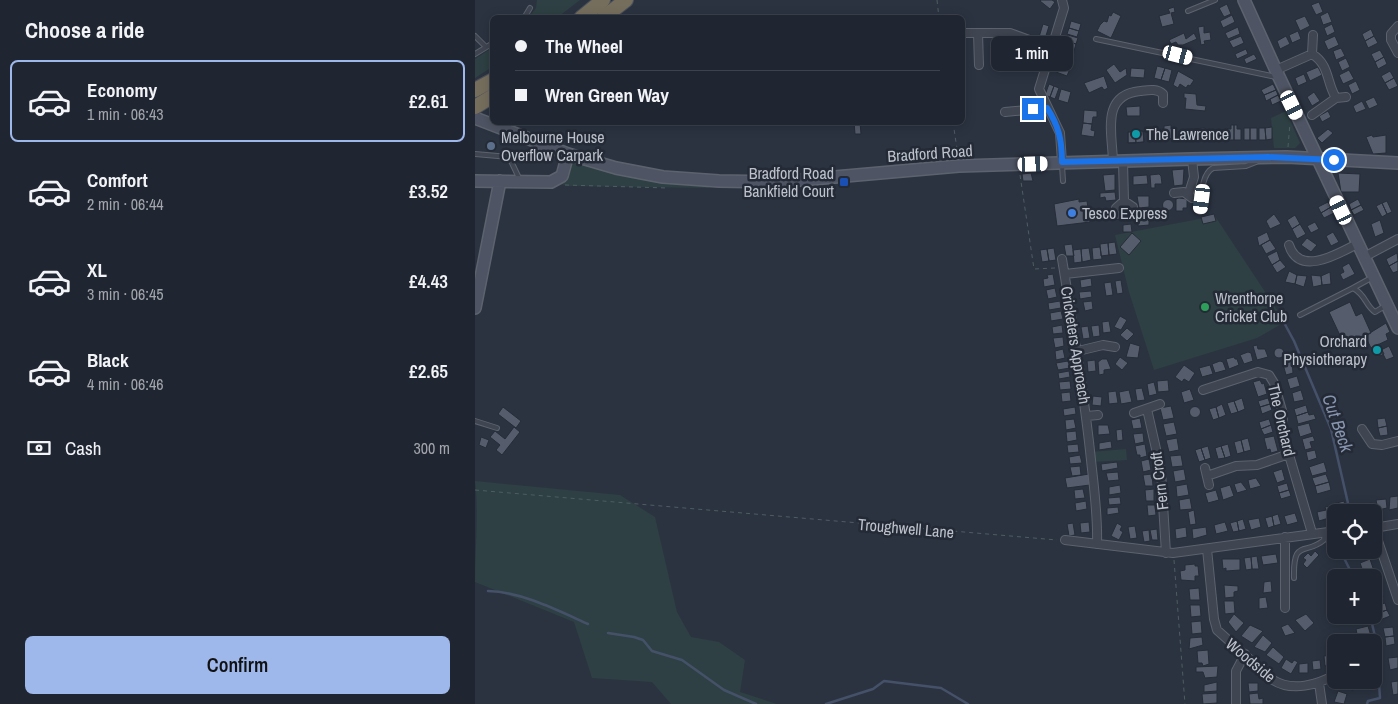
<!DOCTYPE html>
<meta charset="utf-8">
<style>
body{margin:0;font-family:"Archivo Narrow",sans-serif;background:#282e39;color:#f1f3f6;height:100vh;display:flex;flex-direction:column;font-size:19px;white-space:nowrap}
*{box-sizing:border-box;margin:0}
p{font-size:16px;color:#a2a5ab}
.icon{flex:none;width:28px;height:28px;fill:none;stroke:currentColor;stroke-width:2;stroke-linecap:round;stroke-linejoin:round}
.map{position:relative;flex:1;overflow:hidden}
.panel{display:flex;flex-direction:column;background:#202631;width:475px}
.panel>*{flex:none}
.guide{position:absolute;left:15px;top:15px;width:475px;height:110px;border-radius:8px;box-shadow:0 2px 12px #0003,0 0 0 1px #3d434d;display:grid;align-content:center;height:110px;padding:0 25px;background:#202631}
.controls{position:absolute;left:852px;top:504px;display:grid;gap:10px}
.controls a{display:grid;place-items:center;width:55px;height:55px;border-radius:8px;background:#202631;box-shadow:0 2px 12px #0003,0 0 0 1px #3d434d;font-size:25px}
.end{position:absolute;width:22px;height:22px;margin:-11px;border:6px solid #1a73e8;background:#fff;box-shadow:0 0 0 2px #fff}
.from{border-radius:50%}
.bubble{position:absolute;height:35px;border-radius:8px;background:#202631;box-shadow:0 2px 12px #0003,0 0 0 1px #3d434d;font-size:16px;font-weight:600;line-height:35px;text-align:center}
.car{position:absolute;width:15px;height:30px;margin:-15px -8px;border-radius:6px;box-shadow:0 0 4px 1px #0007;background:linear-gradient(#fff 24%,#345 0 40%,#fff 0 76%,#345 0 86%,#fff 0)}
.guide b{display:flex;align-items:center;gap:18px;height:48px;font-size:19px}
.guide b+b{border-top:1px solid #3d434d}
.guide i{width:12px;height:12px;background:#f1f3f6}
ul{padding:0;list-style:none}
li{display:flex;align-items:center;gap:15px;height:82px;margin:0 10px 8px;padding:0 15px;border:2px solid transparent;border-radius:8px}
li div{flex:1}
li b{display:block;font-size:19px}
li em{font-style:normal;font-weight:600}
li.on{border-color:#9fb8ec}
li>.icon{width:45px;height:45px;stroke-width:1.5}
h2{padding:0 25px;font-size:22px;line-height:60px}
.pay{display:flex;align-items:center;gap:12px;height:55px;padding:0 25px;font-size:19px}
.pay p{margin-inline-start:auto}
.action{display:flex;gap:10px;margin-top:auto;padding:10px 25px}
.action a{flex:1;height:58px;border-radius:8px;background:#9fb8ec;color:#111;font-size:20px;font-weight:600;line-height:58px;text-align:center}
main{display:flex;flex:1;min-height:0}
.map>svg:first-child{display:block}
.green{fill:#2e4043}
.lines{fill:none;stroke-linecap:round;stroke-linejoin:round}
.stream{stroke:#455169;stroke-width:2.5}
.building{fill:#555c6b;stroke:#262c38}
.lane-casing{stroke:#5d636e;stroke-width:6}
.street-casing{stroke:#5d636e;stroke-width:10}
.secondary-casing{stroke:#5d636e;stroke-width:14}
.highway-casing{stroke:#4a505b;stroke-width:16}
.path{stroke:#4d5d61;stroke-width:1;stroke-dasharray:4 4;stroke-linecap:butt}
.lane{stroke:#3f4551;stroke-width:4}
.street{stroke:#3f4551;stroke-width:8}
.secondary{stroke:#4e5463;stroke-width:11}
.highway{stroke:#766e5d;stroke-width:14}
.route{stroke:#1a73e8;stroke-width:6}
.culture-dot{fill:#0f9aa8;stroke:#242a36;stroke-width:2}
.service-dot{fill:#5c6f8a;stroke:#242a36;stroke-width:2}
.transit-dot{fill:#1a4fb4;stroke:#242a36;stroke-width:2}
.shop-dot{fill:#3f7fe0;stroke:#242a36;stroke-width:2}
.leisure-dot{fill:#2e9e5b;stroke:#242a36;stroke-width:2}
.labels{text-anchor:middle;dominant-baseline:central;stroke-width:5;stroke-linejoin:round;paint-order:stroke}
.poi-label{font-size:16px;fill:#bcc1cb;stroke:#242a36;text-anchor:start}
.street-label{font-size:16px;fill:#bcc1cb;stroke:#242a36}
.water-label{font-size:18px;font-style:italic;fill:#8795ae;stroke:#242a36}
</style>
<main>
<section class="panel">
<h2>Choose a ride</h2>
<ul>
<li class="on"><svg class="icon" aria-label="car" viewBox="0 0 24 24"><path d="M5 17H2v-5l4-1 3-4h7l3 4 3 1v5h-3M9 17h6M6 11h13"/><circle cx="7" cy="17" r="2"/><circle cx="17" cy="17" r="2"/></svg><div><b>Economy</b><p>1 min · 06:43</p></div><em>£2.61</em></li>
<li><svg class="icon" aria-label="car" viewBox="0 0 24 24"><path d="M5 17H2v-5l4-1 3-4h7l3 4 3 1v5h-3M9 17h6M6 11h13"/><circle cx="7" cy="17" r="2"/><circle cx="17" cy="17" r="2"/></svg><div><b>Comfort</b><p>2 min · 06:44</p></div><em>£3.52</em></li>
<li><svg class="icon" aria-label="car" viewBox="0 0 24 24"><path d="M5 17H2v-5l4-1 3-4h7l3 4 3 1v5h-3M9 17h6M6 11h13"/><circle cx="7" cy="17" r="2"/><circle cx="17" cy="17" r="2"/></svg><div><b>XL</b><p>3 min · 06:45</p></div><em>£4.43</em></li>
<li><svg class="icon" aria-label="car" viewBox="0 0 24 24"><path d="M5 17H2v-5l4-1 3-4h7l3 4 3 1v5h-3M9 17h6M6 11h13"/><circle cx="7" cy="17" r="2"/><circle cx="17" cy="17" r="2"/></svg><div><b>Black</b><p>4 min · 06:46</p></div><em>£2.65</em></li>
</ul>
<div class="pay"><svg class="icon" aria-label="cash" viewBox="0 0 24 24"><path d="M3 7h18v10H3z"/><circle cx="12" cy="12" r="2"/></svg>Cash<p>300 m</p></div>
<div class="action"><a>Confirm</a></div>
</section>
<div class="map">
<svg width="923" height="704" viewBox="0 0 923 704">
<rect width="100%" height="100%" fill="#2b3341"/>
<path class="green" d="M62 0H105L83 17H54L61 8Z
M17 48V67L0 78V59Z
M811 111 825 143 820 148H799L796 118Z
M93 154 114 161 244 181 233 188 94 186 76 182 83 180Z
M740 216 810 322 782 338 679 370 654 292 640 235Z
M651 449 652 460 616 462 615 452Z
M0 481 145 495 180 517 202 612 216 637 244 642 270 660 265 692 302 704H196L177 682 117 678 99 622 0 582C0 548 4 515 0 481Z"/>
<g class="lines">
<path class="stream" d="M806 317 819 341 856 429 875 512
M865 550 879 578
M13 591C47 592 82 610 113 624
M133 633 159 637 168 640 177 651 207 660 249 690 281 704
M351 704 398 689 409 681 466 688 493 704
M892 704 893 701 905 698 903 668 900 661 902 645 895 615"/>
</g>
<path class="building" d="M566 0H577L580 2 575 9 565 1Z
M844 2 848 12 841 15 836 5Z
M752 4 756 14 749 17 744 8Z
M699 7 700 12 696 13 699 24 687 27 684 16 695 13 693 9Z
M638 12 646 16 636 38 622 31 625 25 629 21 632 22 634 15 636 16Z
M853 12 857 22 848 25 845 16Z
M757 15 760 22 748 28 745 21Z
M830 16 835 26 825 31 820 20Z
M596 21 606 24 604 31 594 28Z
M568 24 574 26 570 39 564 37Z
M857 24 860 32 852 36 849 28Z
M729 26V33L735 32 736 40 729 41 730 44 726 45 723 27Z
M763 27 765 34 753 39 750 33Z
M594 28 604 31 602 37 592 34Z
M896 29 899 36 890 41 887 34Z
M823 31 826 39 817 43 814 35Z
M709 33 711 39 719 33 722 39 708 45H703L701 42 696 44 694 40Z
M593 35 603 38 601 44 591 41Z
M766 36 769 43 758 48 754 41Z
M811 36 815 44 805 49 802 41Z
M860 36 864 45 853 50 849 41Z
M899 36 903 43 893 48 890 41Z
M591 41 601 44 599 51 589 48Z
M589 48 599 51 598 58 587 55Z
M866 48 870 56 861 60 858 51Z
M771 49 773 54 762 59 760 54Z
M905 50 909 57 900 62 896 54Z
M779 54 782 59 771 64 769 59Z
M587 55 598 58 596 64 586 61Z
M909 57 912 64 903 69 900 62Z
M871 58 875 67 867 71 863 62Z
M584 62 596 66 592 76 581 72Z
M639 64 645 72 651 68 652 75 640 83 631 70Z
M682 66 690 68 686 80 679 78Z
M843 67 847 75 835 81 831 72Z
M656 68 670 69 669 78 655 77Z
M690 68 697 70 694 82 686 80Z
M874 70 879 79 868 84 864 75Z
M703 71 719 80 715 86 713 85 711 88 705 84 703 88 698 85Z
M915 71 919 78 910 83 906 76Z
M829 74 832 82 823 86 820 78Z
M629 76 633 88 629 90 627 87 614 93 609 83Z
M919 78 923 86 914 90 910 83Z
M881 81 885 90 877 94 873 85Z
M574 84 579 86 575 97 570 95Z
M798 84 801 90 789 95 786 90Z
M579 86 584 88 580 99 575 97Z
M586 89 596 92 593 103 583 100Z
M801 90 803 95 791 101 789 95Z
M839 92 845 101 837 106 832 97Z
M709 93 721 94 722 105 731 106 730 111 710 109 711 98H709Z
M803 95 806 101 797 105 795 99Z
M899 97 903 105 894 109 890 101Z
M887 101 891 109 881 113 878 106Z
M665 106V116H652L651 107Z
M609 110 622 111V117H618L617 124 608 123Z
M853 111 856 117 847 122 844 116Z
M379 122H385L386 134H380Z
M608 123 617 124 616 130 620 131 619 137 606 135Z
M696 125V129H701V138L689 139V126Z
M756 125H759V140H753L752 129H756Z
M759 125H762V129H766V140H759Z
M797 127V139L791 140 790 128Z
M681 128V130L688 129 689 139 676 141 675 129Z
M730 128V137L716 138V129Z
M769 128H775V140H769Z
M775 128H782V140H775Z
M784 128H790L791 140H784Z
M716 129V138H708L707 130Z
M853 129 858 133 847 143 842 138Z
M735 130H742V140H735Z
M742 130H750V140H742Z
M660 131 661 143H653V132Z
M660 131H668L669 142 661 143Z
M668 131 669 142 653 143V132Z
M897 135 898 137 911 135V153L898 154 891 137Z
M709 169 708 185 699 186 697 170Z
M556 173 558 181H548L547 174Z
M863 173 885 174 884 192H866Z
M640 174V190L630 191 628 175Z
M684 174 686 176 687 184H680V188H676L675 175Z
M672 175 673 184 658 185V176Z
M640 192 641 200 631 201 630 197 625 198V193Z
M662 196H674V207L664 208Z
M704 198 712 199V208H708V211H701V199Z
M604 199V202L612 201 615 222 582 226 579 204Z
M883 199 886 205 876 210 874 204Z
M687.5 205a5.5 5.5 0 1 1 11 0a5.5 5.5 0 1 1-11 0Z
M912 201 917 212 912 214 907 203Z
M853 202 856 207 846 213 843 207Z
M907 203 912 214 907 217 901 206Z
M886 205 889 210 879 215 876 210Z
M856 207 859 213 849 218 846 213Z
M664 210H674V225L663 226Z
M636 211H646L647 219 636 220Z
M739 214 741 221 728 224 726 217Z
M799 214 806 224 795 229 791 221Z
M820 215 825 224 817 229 812 220Z
M905 220 909 233 900 237 896 224Z
M840 222 844 229 836 233 832 226Z
M656 224 657 232H648V225Z
M825 224 831 234 822 239 817 229Z
M792 232 795 240 784 246 782 237Z
M858 232 864 242 856 246 851 236Z
M657 233 666 241 654 255 645 247Z
M832 238 842 245 836 252 826 245Z
M795 240 801 249 791 254 786 245Z
M640 242 642 254 634 255 633 243Z
M633 243 634 255 626 256 625 244Z
M597 244 599 256H591L589 245Z
M625 247 627 259 618 260 617 248Z
M579 248 581 260 574 261 572 249Z
M614 248 616 260 607 262 606 249Z
M572 249 574 261 567 262 565 250Z
M606 249 607 262 599 263 598 250Z
M802 251 805 260 797 265 792 256Z
M922 253 923 261 914 266 911 259Z
M805 260 811 267 802 273 797 265Z
M923 261V271L918 273 914 266Z
M874 263 880 274 868 280 865 274 869 272 867 267Z
M814 271 822 275 820 284 810 282Z
M855 272 856 284 847 285 846 276Z
M578 274 580 285 569 287 568 279 573 278 572 275Z
M822 275 832 276 829 287 820 284Z
M836 275 846 276 847 285 838 287Z
M616 278 617 286 606 288 605 280Z
M646 280 648 293 642 294 640 281Z
M636 282 638 295 631 296 629 283Z
M580 288 582 297 573 299 571 290Z
M616 291 617 297 605 299 604 292Z
M585 301 586 308 574 310 573 303Z
M617 301 618 309 610 311 608 302Z
M875 302 881 316 887 313 896 333 870 346 854 312Z
M586 311 588 319 576 321 575 313Z
M645 316 652 320 646 330 639 327Z
M634 321 636 332 628 333 627 322Z
M911 323 915 332 911 334 913 340 896 348 890 336Z
M587 325 588 333 578 334 577 327Z
M624 325 625 336 618 337 616 326Z
M613 326 615 338 608 339 606 327Z
M652 328 659 334 652 341 645 335Z
M588 337 589 346 580 348 578 338Z
M655 343 665 346 663 358 651 357Z
M904 344 909 354 905 356 903 351 898 353 896 348Z
M782 345 783 349H790L793 357 782 360 778 346Z
M914 346 919 357 911 360 906 350Z
M799 353a5 5 0 1 1 10 0a5 5 0 1 1-10 0Z
M588 349 590 358 581 360 580 351Z
M773 352 776 353 778 361 769 364 765 355Z
M645 357 653 363 647 370 640 364Z
M759 357 760 359H762L764 365 754 369 751 359Z
M627 359H632L636 369 629 370V374L624 375 623 362Z
M620 360 621 371 613 372 612 361Z
M593 361 595 368 583 370 581 363Z
M745 361 748 362 751 370 740 373 737 364Z
M817 361 818 373 811 375 808 364Z
M709 365 720 373 714 382 709 379 707 382 700 377Z
M735 365 738 374 727 377 724 368Z
M594 371 595 377 584 379 583 373Z
M822 376 825 386 815 389 812 379Z
M693 380 694 391 683 392 682 381Z
M785 380 787 384 789 383 792 394 783 397 778 382Z
M595 381 596 389 585 390 584 382Z
M679 382 682 394 674 396 672 384Z
M667 388 670 400 662 401 660 389Z
M715 389 719 400 709 403 706 392Z
M654 390 657 402 646 404 644 392Z
M826 390 829 400 819 402 817 393Z
M641 391 643 403 634 404 633 392Z
M595 392 596 401 587 402 586 393Z
M618 396 627 397 626 406 617 405Z
M767 398 770 409 763 412 759 401Z
M793 398 795 404 785 407 783 401Z
M759 401 763 412 756 414 752 403Z
M747 404 751 415 744 418 741 407Z
M795 404 797 410 787 414 785 407Z
M831 405 833 412 821 416 819 409Z
M696 406 699 418 688 420 685 408Z
M714.5 412a5.5 5.5 0 1 1 11 0a5.5 5.5 0 1 1-11 0Z
M28 407 46 421 41 428 23 414Z
M600 407 601 414 589 416 588 409Z
M741 407 744 418 738 420 734 409Z
M833 412 834 415 839 414 841 419 823 424 821 416Z
M665 418 667 428 658 429 656 420Z
M910 418 912 426 903 428 902 419Z
M599 419 601 428 591 430 590 420Z
M794 419 796 425 786 429 784 422Z
M699 422 702 434 691 436 688 424Z
M834 423 837 433 825 437 822 426Z
M623 425H633L635 434 623 435Z
M796 425 798 432 789 435 786 429Z
M912 426 913 435 905 436 903 428Z
M39 427 45 432 27 455 21 450 25 445 15 437 20 431 30 439Z
M647 429 648 440 642 441 641 430Z
M601 431 602 440 592 442 591 432Z
M668 433 669 442 660 444 658 434Z
M799 436 803 451 796 453 795 449 792 450 789 438Z
M838 436 840 441 835 442 837 448 830 450 827 439Z
M6 437 14 440 11 448 4 445Z
M702 438 704 450 694 452 691 440Z
M773 438 776 450 769 452 766 440Z
M766 440 769 452 762 454 759 442Z
M636 441 637 448 624 450V443Z
M603 444 604 452 593 453 592 445Z
M670 444 672 456 665 458V455H662L660 446Z
M753 444 756 456 750 458 746 446Z
M733 446 736 458 730 460 726 448Z
M746 446 750 458 743 459 740 448Z
M726 448 730 460 724 462 720 450Z
M840 450 842 458 833 461 831 452Z
M605 455 607 463 595 464 594 457Z
M706 455 708 466 697 467 695 456Z
M674 459 676 470 668 472 666 461Z
M642 462 643 468 627 471 626 464Z
M849 462 852 472 837 476 834 467Z
M605 466 606 475 597 476 595 467Z
M709 469 711 480 700 482 698 471Z
M807 469 810 480 802 483 798 472Z
M643 472 644 480 633 481 631 473Z
M614 474 615 485 592 488 590 478Z
M677 474 678 486H670L668 475Z
M851 474 854 482 840 486 837 478Z
M781 478 786 486 775 489 773 480Z
M766 482 772 490 762 493 759 484Z
M854 482 856 490 842 494 840 486Z
M812 483 814 490 804 493 802 486Z
M712 484 714 495 702 497 701 486Z
M645 485 646 493 634 495V487Z
M755 485 759 496 748 500 745 488Z
M608 489 610 498 600 499 599 490Z
M679 489V501H671L670 490Z
M741 490 744 500 733 503 730 493Z
M814 490 816 496 806 499 804 493Z
M923 496V508L914 510 915 497Z
M645 497 646 504 634 505 633 498Z
M715 498 717 509 705 510 704 500Z
M911 499 912 508 903 510 901 500Z
M611 501 612 509 601 511 600 503Z
M869 501 871 511 860 513 858 504Z
M897 503 899 512H891L890 504Z
M672 505H680L681 515 673 516Z
M855 506 856 513H853L854 518 844 521 842 512 851 510 850 507Z
M643 507 644 513 632 515V508Z
M719 510 721 524 715 525 713 512Z
M820 513 823 522 812 525 809 516Z
M803 514 806 524 799 526 797 516Z
M797 516 799 526 793 528 790 518Z
M784 518 786 527 776 530 773 520Z
M768 519 771 529 764 531 762 521Z
M762 521 764 531 758 532 755 523Z
M614 522 615 532 606 533 605 523Z
M750 522 753 531 741 534 739 525Z
M598 523 600 535 594 536 592 524Z
M642 523 647 526 645 530 648 532 644 540 636 536Z
M660 526 662 538 655 539 653 527Z
M711 527 712 537 701 539 700 529Z
M731 527 732 535 718 539 717 529Z
M682 529 683 540H677L675 530Z
M674 530 675 541 669 542 667 531Z
M840 551 844 555 832 568 828 564 831 560 828 558 833 553 836 556Z
M801 554 803 563 788 565 786 556Z
M782 556 784 569H777L776 557Z
M776 557 777 569 771 570 769 558Z
M747 559H765V570L751 571V568L748 569Z
M895 559 899 571 889 574 885 563Z
M720 564V566H723L724 576H720V581L706 580 705 571 710 570V565Z
M796 581 797 592 788 593 789 582Z
M749 585 763 586V591L759 592V597L750 598Z
M724 588 725 600H715L714 589Z
M905 589 908 597 899 600V592Z
M791 597 793 608 784 609V598Z
M749 601H759L760 613 750 614Z
M910 603 912 610 903 613 900 606Z
M715 605H725L726 616 716 617Z
M912 610 915 616 905 620 903 613Z
M759 614 769 623 761 632 753 622Z
M831 614 839 623 830 631 820 620Z
M726 621 727 633 717 634 716 622Z
M813 624 820 633 810 636 806 627Z
M775 625 788 631 777 643 766 636Z
M893 626 896 636 883 639 881 629Z
M918 627 919 636 910 637 908 628Z
M788 635 797 643 790 652 779 647Z
M919 636 920 644 911 646 910 637Z
M727 637 728 645 714 649 715 638Z
M798 647 809 657 804 664 791 655Z
M733 650 734 664 728 666 727 663H723L722 651Z
M857 655 858 664 850 666 849 656Z
M923 657V668L915 670 913 658Z
M811 659 817 663 819 660 823 662 816 674 806 668Z
M845 660 846 669 838 670 837 661Z
M833 663V673H824V664Z
M743 666 742 677 730 678 728 672H721V667Z
M876 680H884L886 684 877 691 872 683Z
M923 681V694L918 695 916 682Z
M742 682V691L729 692V685Z
M773 683H783V691L774 692Z
M863 691 872 694 869 704 859 702Z
M742 693V703L728 704 727 694Z
M783 693 784 699 788 698V704H775L774 694Z"/>
<g class="lines">
<defs>
<path id="lane" d="M713 11 740 0
M49 18 55 8
M0 36 11 47
M621 39 801 77
M0 54 18 43
M0 154 34 157 45 180
M587 165 588 181
M725 212C727 200 725 175 738 168L771 166 781 162
M878 288 898 277
M825 315 878 288C891 295 890 305 900 312L910 306
M0 421 22 428
M819 578C818 538 830 556 849 540L850 532"/>
<path id="street" d="M587 0 589 8 564 89 585 133 587 162
M923 26 916 34V40L923 53
M488 33H535L576 48
M503 33 504 65
M837 54C855 65 851 82 861 98
M801 70 837 54 838 35
M530 112 572 108
M837 115 861 98 871 97
M638 161C637 132 626 95 665 91 673 90 682 88 688 94V103
M648 162 649 201
M699 193 709 192 717 198
M714 193 719 177 717 159
M641 208 649 201 658 207
M814 245C824 277 863 254 882 244
M889 257 923 239
M587 259C598 326 609 392 616 460 619 488 623 516 622 544
M590 274 644 268
M603 351 628 345 640 347
M728 390 783 372 794 375 799 383 808 414 807 431 837 533
M672 409 686 471 691 553
M659 413 685 404
M612 416 623 415
M887 429 897 444 907 445 923 441
M730 468 734 485
M732 476 761 466 782 465 814 454
M899 528 923 524
M899 529 923 600
M810 537V608
M590 540 698 553 861 531
M732 549 739 619 742 630 798 680C817 692 843 685 861 674
M844 683 847 704
M761 704V671L770 654"/>
<path id="secondary" d="M769 0 804 77 923 328
M0 118 93 154 141 168 188 177 244 181 303 182 484 166 717 159 812 157 923 163
M0 181 76 182 87 176 93 154
M0 308 25 181"/>
<path id="highway" d="M106 18 128 0
M128 18 151 0
M0 90 18 80
M0 107 18 96"/>
</defs>
<use href="#lane" class="lane-casing"/>
<use href="#street" class="street-casing"/>
<use href="#secondary" class="secondary-casing"/>
<use href="#highway" class="highway-casing"/>
<path class="path" d="M462 0 464 18
M478 122 483 156
M813 147 815 123
M545 175 559 269 580 268
M90 185 193 188
M0 490 582 540
M699 560 710 704"/>
<use href="#lane" class="lane"/>
<use href="#street" class="street"/>
<use href="#secondary" class="secondary"/>
<use href="#highway" class="highway"/>
</g>
<g class="lines">
<path class="route" d="M558 109 572 108C584 126 587 141 587 162L793 157 859 160"/>
</g>
<g class="culture-dot">
<circle cx="661" cy="134" r="5"/>
<circle cx="902" cy="350" r="5"/>
</g>
<circle class="service-dot" cx="16" cy="146" r="5"/>
<rect class="transit-dot" x="364" y="177" width="10" height="10" rx="2.5"/>
<circle class="shop-dot" cx="597" cy="213" r="5"/>
<circle class="leisure-dot" cx="730" cy="307" r="5"/>
<g class="labels">
<g class="poi-label">
<text x="671" y="134">The Lawrence</text>
<text x="26" y="137">Melbourne House<tspan x="26" dy="18">Overflow Carpark</tspan></text>
<text x="359" y="173" text-anchor="end">Bradford Road<tspan x="359" dy="18">Bankfield Court</tspan></text>
<text x="607" y="213">Tesco Express</text>
<text x="740" y="298">Wrenthorpe<tspan x="740" dy="18">Cricket Club</tspan></text>
<text x="892" y="341" text-anchor="end">Orchard<tspan x="892" dy="18">Physiotherapy</tspan></text>
</g>
<g class="street-label">
<text transform="translate(455 153) rotate(-4)">Bradford Road</text>
<text transform="translate(601 345) rotate(81)">Cricketers Approach</text>
<text transform="translate(807 420) rotate(77)">The Orchard</text>
<text transform="translate(684 481) rotate(-97)">Fern Croft</text>
<text transform="translate(431 528) rotate(5)">Troughwell Lane</text>
<text transform="translate(776 660) rotate(40)">Woodside</text>
</g>
<g class="water-label">
<text transform="translate(863 423) rotate(71)">Cut Beck</text>
</g>
</g>
</svg>
<div class="controls">
<a><svg class="icon" aria-label="locate" viewBox="0 0 24 24"><circle cx="12" cy="12" r="6"/><path d="M12 2v4M12 18v4M2 12h4M18 12h4"/></svg></a>
<a>+</a>
<a>−</a>
</div>
<i class="end from" style="left:859px;top:160px"></i>
<i class="end" style="left:558px;top:109px"></i>
<div class="bubble" style="left:516px;top:36px;width:82px">1 min</div>
<i class="car" style="left:703px;top:55px;rotate:105deg"></i>
<i class="car" style="left:817px;top:105px;rotate:154deg"></i>
<i class="car" style="left:558px;top:164px;rotate:88deg"></i>
<i class="car" style="left:727px;top:199px;rotate:187deg"></i>
<i class="car" style="left:866px;top:210px;rotate:335deg"></i>
<div class="guide">
<b><i class="from"></i>The Wheel</b>
<b><i></i>Wren Green Way</b>
</div>
</div>
</main>
